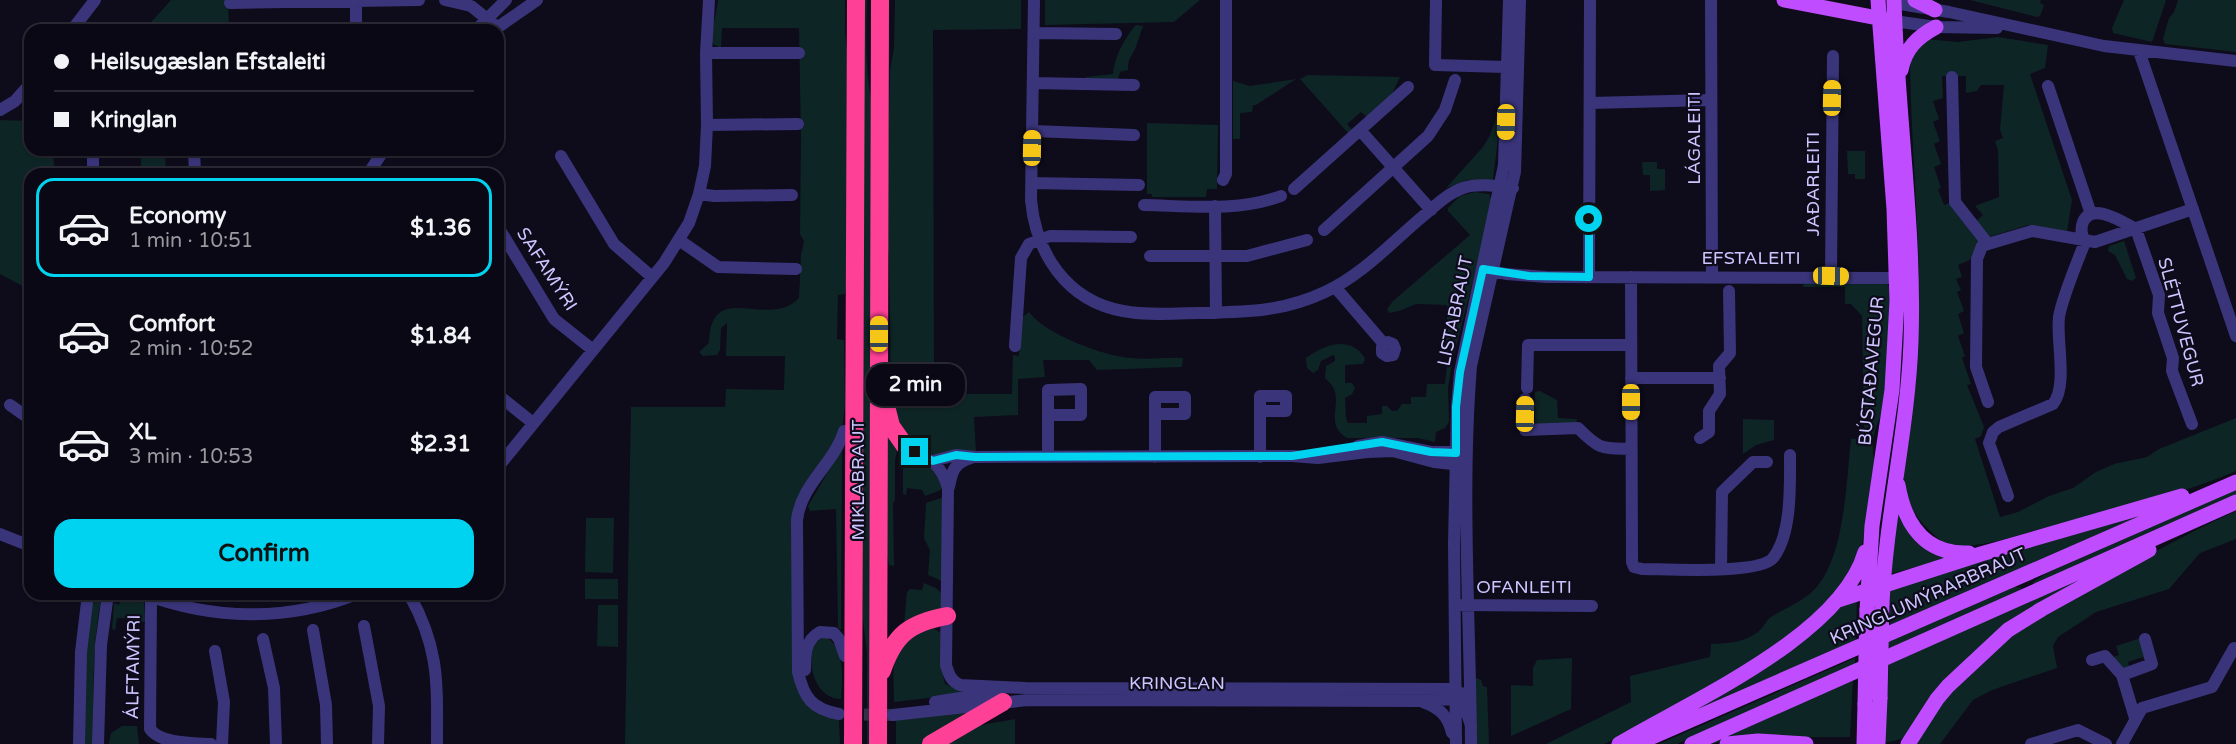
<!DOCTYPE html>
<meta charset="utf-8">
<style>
body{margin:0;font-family:"Varela Round",sans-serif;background:#13111d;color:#f1f3f6;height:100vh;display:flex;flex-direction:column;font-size:22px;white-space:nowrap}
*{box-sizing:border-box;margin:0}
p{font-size:20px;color:#999aa0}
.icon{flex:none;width:33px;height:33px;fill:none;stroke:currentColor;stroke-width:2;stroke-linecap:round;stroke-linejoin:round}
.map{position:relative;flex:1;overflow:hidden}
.sheet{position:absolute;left:24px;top:168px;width:480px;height:432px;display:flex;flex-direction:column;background:#0a0814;border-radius:18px;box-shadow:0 2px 4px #0004,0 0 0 2px #2a2934}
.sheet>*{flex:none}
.banner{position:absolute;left:24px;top:24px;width:480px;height:132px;border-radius:18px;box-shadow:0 2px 4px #0004,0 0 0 2px #2a2934;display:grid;align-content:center;height:132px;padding:0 30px;background:#0a0814}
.end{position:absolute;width:27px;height:27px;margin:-14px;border:8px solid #00d3f0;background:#111;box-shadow:0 0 0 3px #111}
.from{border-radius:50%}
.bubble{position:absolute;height:42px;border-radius:18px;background:#0a0814;box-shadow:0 2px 4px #0004,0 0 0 2px #2a2934;font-size:20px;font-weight:800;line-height:42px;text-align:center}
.car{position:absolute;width:18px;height:36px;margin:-18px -9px;border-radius:8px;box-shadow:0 0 4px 2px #0007;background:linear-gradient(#f5c518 24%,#345 0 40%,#f5c518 0 76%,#345 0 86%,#f5c518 0)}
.banner b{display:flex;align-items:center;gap:21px;height:57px;font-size:22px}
.banner b+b{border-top:2px solid #2a2934}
.banner i{width:15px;height:15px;background:#f1f3f6}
ul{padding:10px 0 0;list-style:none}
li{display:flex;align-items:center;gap:18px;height:99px;margin:0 12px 9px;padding:0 18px;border:3px solid transparent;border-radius:18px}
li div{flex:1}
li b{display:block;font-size:22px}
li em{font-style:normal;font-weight:800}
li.selected{border-color:#00d3f0}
li>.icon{width:54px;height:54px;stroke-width:1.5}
.primary-button{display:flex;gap:12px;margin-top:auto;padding:12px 30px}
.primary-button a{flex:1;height:69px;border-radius:18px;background:#00d3f0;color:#111;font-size:24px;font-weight:800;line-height:69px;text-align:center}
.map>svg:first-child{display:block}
.green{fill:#0e2525}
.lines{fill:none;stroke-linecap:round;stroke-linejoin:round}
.minor-tunnel{stroke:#343049;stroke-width:12;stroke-dasharray:12 6;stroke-linecap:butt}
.minor{stroke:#3a357b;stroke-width:12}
.major{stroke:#c04cff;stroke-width:15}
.highway{stroke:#ff4097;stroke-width:18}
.major-bridge{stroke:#c04cff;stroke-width:15}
.route{stroke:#00d3f0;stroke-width:8}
.labels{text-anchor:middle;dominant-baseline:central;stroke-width:4.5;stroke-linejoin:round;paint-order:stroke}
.street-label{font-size:18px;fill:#cdc5ff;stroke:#0e0b1b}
</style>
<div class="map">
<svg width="2236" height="744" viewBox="0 0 2236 744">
<rect width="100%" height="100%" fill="#0e0b1b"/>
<path class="green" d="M171 0H228L229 30H144Z
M718 0H845V32L848 60 849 268 845 294 838 295 837 339 844 340 845 404 843 423 838 438 802 489 796 683 839 719 840 744H625L631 407H725L726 389 784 390 785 356H726L727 323 721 328 720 350 717 355 703 356 699 352 709 343C711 277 768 331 799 298L801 255 804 241 800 234 801 137 799 28H722L721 48 713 44 711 41C711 27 717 14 718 0Z
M863 0H867C866 37 865 72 873 109V744H867V653L863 620Z
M895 0H1021V29L933 30 934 379 942 380 951 394H1012L1013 355 1019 356 1020 319 1029 312C1045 334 1103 356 1131 358 1148 360 1165 357 1183 358L1182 367 1097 370 1089 360H1043L1045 377 1018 379V415L974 417 976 452 937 455 928 454 918 449 894 422 891 390 889 257 886 233 890 70 894 48Z
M1045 0H1200L1174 22 1045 25Z
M1970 0H2041L2040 3 2044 5 2040 16 2037 17Z
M2124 0H2166L2152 42 2113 33 2112 28Z
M2178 0H2236V52L2165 44 2163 39 2169 18 2174 12Z
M1136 25 1143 26C1140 33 1139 40 1136 46 1133 57 1128 55 1128 70L1120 72 1118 79H1085L1086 77 1113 74C1114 58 1125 37 1136 25Z
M1998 37 2048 45 2045 68 2030 74 2072 200 2067 232 2028 225 1989 237 1975 222 1983 215 1975 206 1999 197 1998 150 1995 141 2003 138 2000 130 2004 85H1981L1977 91 1966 93V76H1957L1956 72H1948V76H1942L1943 98 1933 101 1939 119 1933 122 1940 141 1934 144 1941 164 1934 167 1941 188 1938 189 1944 205 1950 203 1979 240 1970 260 1958 265 1962 277 1956 279 1961 290 1957 292 1964 311 1958 314 1964 333 1958 336 1965 356 1962 358 1971 384 1967 385 1984 427 1981 436 1975 439 2000 517 2018 512 2049 496 2073 488 2096 472 2114 464 2147 457 2159 449 2236 418V471C2174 497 2109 512 2044 528 2017 535 1973 552 1946 543 1939 541 1934 534 1928 529 1910 512 1905 493 1903 468 1910 404 1921 338 1919 273 1917 198 1910 124 1910 50L1926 39 1958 42Z
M1308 75 1400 77 1390 98 1368 118 1361 112 1347 124 1352 130 1348 133 1300 79Z
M1296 79 1256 105H1253L1252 112 1240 113V139H1233V81L1250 86Z
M1498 112H1501L1493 180H1467L1446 188 1483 147 1490 135Z
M0 120 30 121V150H53L54 168H60V174H30V290L0 274Z
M1147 123 1218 125 1217 189H1207L1206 197H1152V194H1147Z
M165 151 166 174H141V152Z
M1847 151H1865V179H1855V174H1848Z
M1642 162H1657V169H1665V190L1650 191V175H1643Z
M1475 192 1489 194 1493 203 1452 363 1448 388 1449 422 1445 428 1436 432 1435 442 1418 438H1347C1325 424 1341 408 1334 389 1333 386 1328 381 1325 378L1326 366 1335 361V357L1333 355 1321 361 1318 370 1313 373 1307 368 1306 358C1325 344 1350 335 1365 358L1363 364 1345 365V383H1352L1355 388 1352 394 1345 398 1346 418 1348 423H1367V416L1382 414V406H1387L1392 411H1397L1402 404H1411V397H1426L1427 384H1445L1448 356 1444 342 1447 333V305L1416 304 1399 311 1389 313 1387 309 1393 301 1470 235 1448 211V208L1460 196Z
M2124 241 2136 278 2132 281 2127 279 2115 255 2108 251 2109 246Z
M1804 281 1878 283 1887 284 1894 295 1883 412C1873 429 1869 450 1877 468L1860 554 1828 606 1751 664 1638 728 1604 744H1546L1631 702 1630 676 1710 657 1711 644C1729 643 1744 643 1759 631 1764 627 1766 620 1771 617 1785 608 1802 602 1814 590 1845 558 1846 483 1851 439H1858L1862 434 1864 426 1862 316 1851 304H1845V287H1803Z
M1540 391 1557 400 1558 418 1577 419 1576 424H1528V421H1535V392Z
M1743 419 1774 420V440L1756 445 1743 454Z
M886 422 898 447 895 460V500L893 503 894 566 889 565 886 550Z
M842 448 841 630 838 628V624L836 509 810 511 808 506Z
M906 453 935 467 944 484 941 490 925 496 922 490 907 488 906 495 903 494V464Z
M2236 489V495L2040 584 2032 583 2045 574Z
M944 497V582L928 575 930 550 924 538 926 503Z
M1897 498 1901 511 1952 557 1887 575Z
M2156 509 1890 625V587Z
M2236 511V539L2200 553 2169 589 2096 612 2058 637 2053 646 2057 668 1992 690 1973 700 1940 744H1913L1946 698 2003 640 2088 587 2200 528Z
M586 518H614L613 573 585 572Z
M2163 539 2053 598 1907 735 1901 739 1885 743 1889 661Z
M585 579H618V599H585Z
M924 583 936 588 941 593 942 613 904 625 907 592 910 589 922 590Z
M2015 587 2022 588 2019 592 1889 653V640Z
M93 594H102C92 644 93 693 94 744H84L85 657Z
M122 595 140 600 144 603 145 621 139 624 138 619 117 618 115 631 112 628 114 603 119 605Z
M1857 596 1856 642 1639 737 1844 601Z
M598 605H618V647L597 646Z
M932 627 941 633 942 671 945 684 954 688 980 692 894 702C893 660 889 646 932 627Z
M826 637C846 649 842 679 841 699 808 699 802 640 826 637Z
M2141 638 2148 661 2145 665 2143 657 2128 662 2130 670 2124 672 2113 657 2119 655 2116 646Z
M1572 658 1571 709 1511 736V685L1533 686V668L1537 660Z
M1855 658V667L1677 744H1659Z
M1474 677 1481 680 1483 686 1487 687 1489 744H1475Z
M1853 679 1850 737H1756L1710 744Z
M982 708 925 744H896V719Z
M1015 719V744H947L976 726Z
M122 726H137L139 744H109L111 733Z"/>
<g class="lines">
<path class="minor-tunnel" d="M846 714 893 715"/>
<path class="minor" d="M445 0 471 6 497 27
M1034 0 1031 200C1036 254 1067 301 1123 311 1148 316 1175 313 1200 313 1246 312 1283 312 1325 292 1362 275 1391 243 1422 217 1434 207 1448 193 1463 188 1478 183 1497 186 1513 188
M1436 0 1435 65 1506 67 1512 70
M1711 0 1712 276
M356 1V30
M230 3 419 0
M1894 3 1949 12 2104 46 2236 61
M1894 21 1936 27 1997 28
M72 30 95 0
M476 30 506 0
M494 30 537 0
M1034 33 1116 34
M2139 51 2236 336
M706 53H799
M1952 77 1955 202 1988 244 2032 231 2095 242 2193 209
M1033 83 1134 85
M2048 86 2091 214
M1590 103 1711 100
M0 110 15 101 30 84
M707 125 798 124
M1360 130 1431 210
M1033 131 1134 135
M93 150V174
M194 150 195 174
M561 156 614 244 652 277
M368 174 384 150
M1223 180 1226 174V0
M1032 183 1139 185
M1294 189 1408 87
M699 194 714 196 792 195
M1144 205C1189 206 1238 212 1281 196
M1215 206 1216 313
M500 230 554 319 593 350
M1324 230 1428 136 1445 110 1455 80
M679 240 718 267 796 269
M1150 256H1247L1307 240
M1488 270 1506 274 1546 277 1905 278
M1831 276 1833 56
M1589 277 1590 0
M1631 277 1632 562 1634 567 1642 569C1666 569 1759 575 1773 558 1792 534 1790 485 1790 455
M1335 287 1384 344 1388 342 1393 344 1395 349 1393 355 1387 356 1382 353V347L1384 344
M1015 346 1021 258 1029 244 1050 236 1131 237
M1631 378H1720
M1527 388 1528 345H1631
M498 395 533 423
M1525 399V430L1578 428C1600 450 1601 448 1631 449
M1988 402 1976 367 1977 259 1982 246 1988 244
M10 405 30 419
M1260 411H1286V396H1260V457
M1155 414H1185V397H1155V457
M1700 438 1709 432V411L1720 394 1719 366 1730 353 1729 291
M905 446C928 460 940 460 948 488L946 665C949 675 951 681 960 685L1025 688 1456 689 1464 703 1471 726
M1358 446 1382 442 1431 452H1462
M1048 457V415H1081V389L1048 390V415
M933 461 956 455 975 457 1292 456 1318 458 1367 452 1393 451 1434 462 1462 465
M498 467 664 263 689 223 699 194 705 166 707 125 706 53 709 0
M949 487C952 471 954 463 971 458
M2008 496 1989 443 1993 432 1999 427 2053 404C2068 386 2056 340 2059 317 2062 298 2078 260 2085 242 2082 235 2080 230 2083 222 2092 201 2124 223 2136 229L2159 295 2158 313 2173 358 2172 371 2192 424
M0 534 30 546
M1721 569 1722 492 1753 462H1767
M143 594C213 620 287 622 357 594
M409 594C440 649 437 684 437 744
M151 597 150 729C161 744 192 743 211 744
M1462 605 1592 606
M364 626 379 706 378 744
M313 630 326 705 327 744
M263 639 274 688 276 744
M215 651 224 702 222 744
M2092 660 2105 656 2122 675
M805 670C805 655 805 640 820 632L834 633 839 639 845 656
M935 702 998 692
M1423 702C1440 708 1448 716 1452 733
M839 714C812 709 804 698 798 672L797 520C801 484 834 464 844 431
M893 715 1028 700 1419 701 1456 699 1461 693
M2135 718 2122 675 2152 664 2145 639
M79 744 81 652 88 594
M98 744 101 645 108 594
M1456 744 1454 544 1457 407 1460 372 1504 165 1509 0
M1471 744C1470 618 1461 492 1471 366L1515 172 1520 0
M2031 744 2078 730 2106 744
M2122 744 2142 708 2212 687 2234 648 2236 650"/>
<path class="major" d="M1784 0 1888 20
M1915 0 1935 10
M1901 70C1905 49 1917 37 1936 27
M1898 485C1905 525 1925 555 1969 553
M1838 600 1981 554 2182 496
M1882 604C1886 515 1908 429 1911 341 1915 227 1897 114 1894 0
M1867 610 1872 526 1892 390 1897 301 1894 209 1878 0
M1619 744C1691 701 1841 636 1865 552
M1636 744 2236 482
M1692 744 2236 502
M1727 744 1758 741 1806 744
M1864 744 1865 704
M1878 744 1880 698
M1908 744 1937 699 1948 686 2008 630 2042 609 2149 550"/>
<path class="highway" d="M885 402 891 426 905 446
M882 671C894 635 909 623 947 616
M853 744 856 0
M878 744 880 0
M931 744 1003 702"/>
<path class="major-bridge" d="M1880 698 1882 604
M1865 704 1867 610"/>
</g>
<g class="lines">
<path class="route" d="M915 452 933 461 956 455 975 457 1292 456 1382 442 1431 452 1456 453V407L1460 372 1483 269 1529 276 1589 277V219"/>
</g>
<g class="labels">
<g class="street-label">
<text transform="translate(1694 138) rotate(-90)">LÁGALEITI</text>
<text transform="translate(1813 184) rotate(-90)">JAÐARLEITI</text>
<text x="1751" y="258">EFSTALEITI</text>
<text transform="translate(547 269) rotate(57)">SAFAMÝRI</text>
<text transform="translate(1455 311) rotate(-78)">LISTABRAUT</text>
<text transform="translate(2181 322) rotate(75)">SLÉTTUVEGUR</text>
<text transform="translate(1871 371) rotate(-85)">BÚSTAÐAVEGUR</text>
<text transform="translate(858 480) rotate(-90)">MIKLABRAUT</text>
<text x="1524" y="587">OFANLEITI</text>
<text transform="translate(1928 596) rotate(-24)">KRINGLUMÝRARBRAUT</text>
<text transform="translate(133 667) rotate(-89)">ÁLFTAMÝRI</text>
<text x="1177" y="683">KRINGLAN</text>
</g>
</g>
</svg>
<i class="end from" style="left:1589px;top:219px"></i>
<i class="end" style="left:915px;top:452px"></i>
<div class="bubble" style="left:866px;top:364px;width:99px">2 min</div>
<i class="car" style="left:1832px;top:98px;rotate:1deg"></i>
<i class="car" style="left:1506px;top:122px;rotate:181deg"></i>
<i class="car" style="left:1032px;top:148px;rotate:1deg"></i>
<i class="car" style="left:1831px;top:276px;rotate:91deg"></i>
<i class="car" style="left:879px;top:334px;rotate:0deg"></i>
<i class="car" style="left:1631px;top:402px;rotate:180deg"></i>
<i class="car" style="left:1525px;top:414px;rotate:1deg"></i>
<div class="banner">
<b><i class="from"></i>Heilsugæslan Efstaleiti</b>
<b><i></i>Kringlan</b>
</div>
<section class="sheet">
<ul>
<li class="selected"><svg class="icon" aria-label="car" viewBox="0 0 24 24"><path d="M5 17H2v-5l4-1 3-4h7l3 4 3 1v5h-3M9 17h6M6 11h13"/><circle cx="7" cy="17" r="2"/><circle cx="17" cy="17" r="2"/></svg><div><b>Economy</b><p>1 min · 10:51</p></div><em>$1.36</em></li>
<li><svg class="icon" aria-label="car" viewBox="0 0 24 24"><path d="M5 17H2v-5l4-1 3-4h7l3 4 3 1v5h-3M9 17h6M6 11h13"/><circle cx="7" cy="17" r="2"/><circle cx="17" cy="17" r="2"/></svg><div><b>Comfort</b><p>2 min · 10:52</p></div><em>$1.84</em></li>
<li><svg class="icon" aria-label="car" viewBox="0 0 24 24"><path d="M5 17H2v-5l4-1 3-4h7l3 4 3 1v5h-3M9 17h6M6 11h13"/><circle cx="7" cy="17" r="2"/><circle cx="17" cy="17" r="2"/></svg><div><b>XL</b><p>3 min · 10:53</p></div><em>$2.31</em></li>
</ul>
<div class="primary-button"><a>Confirm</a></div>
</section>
</div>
